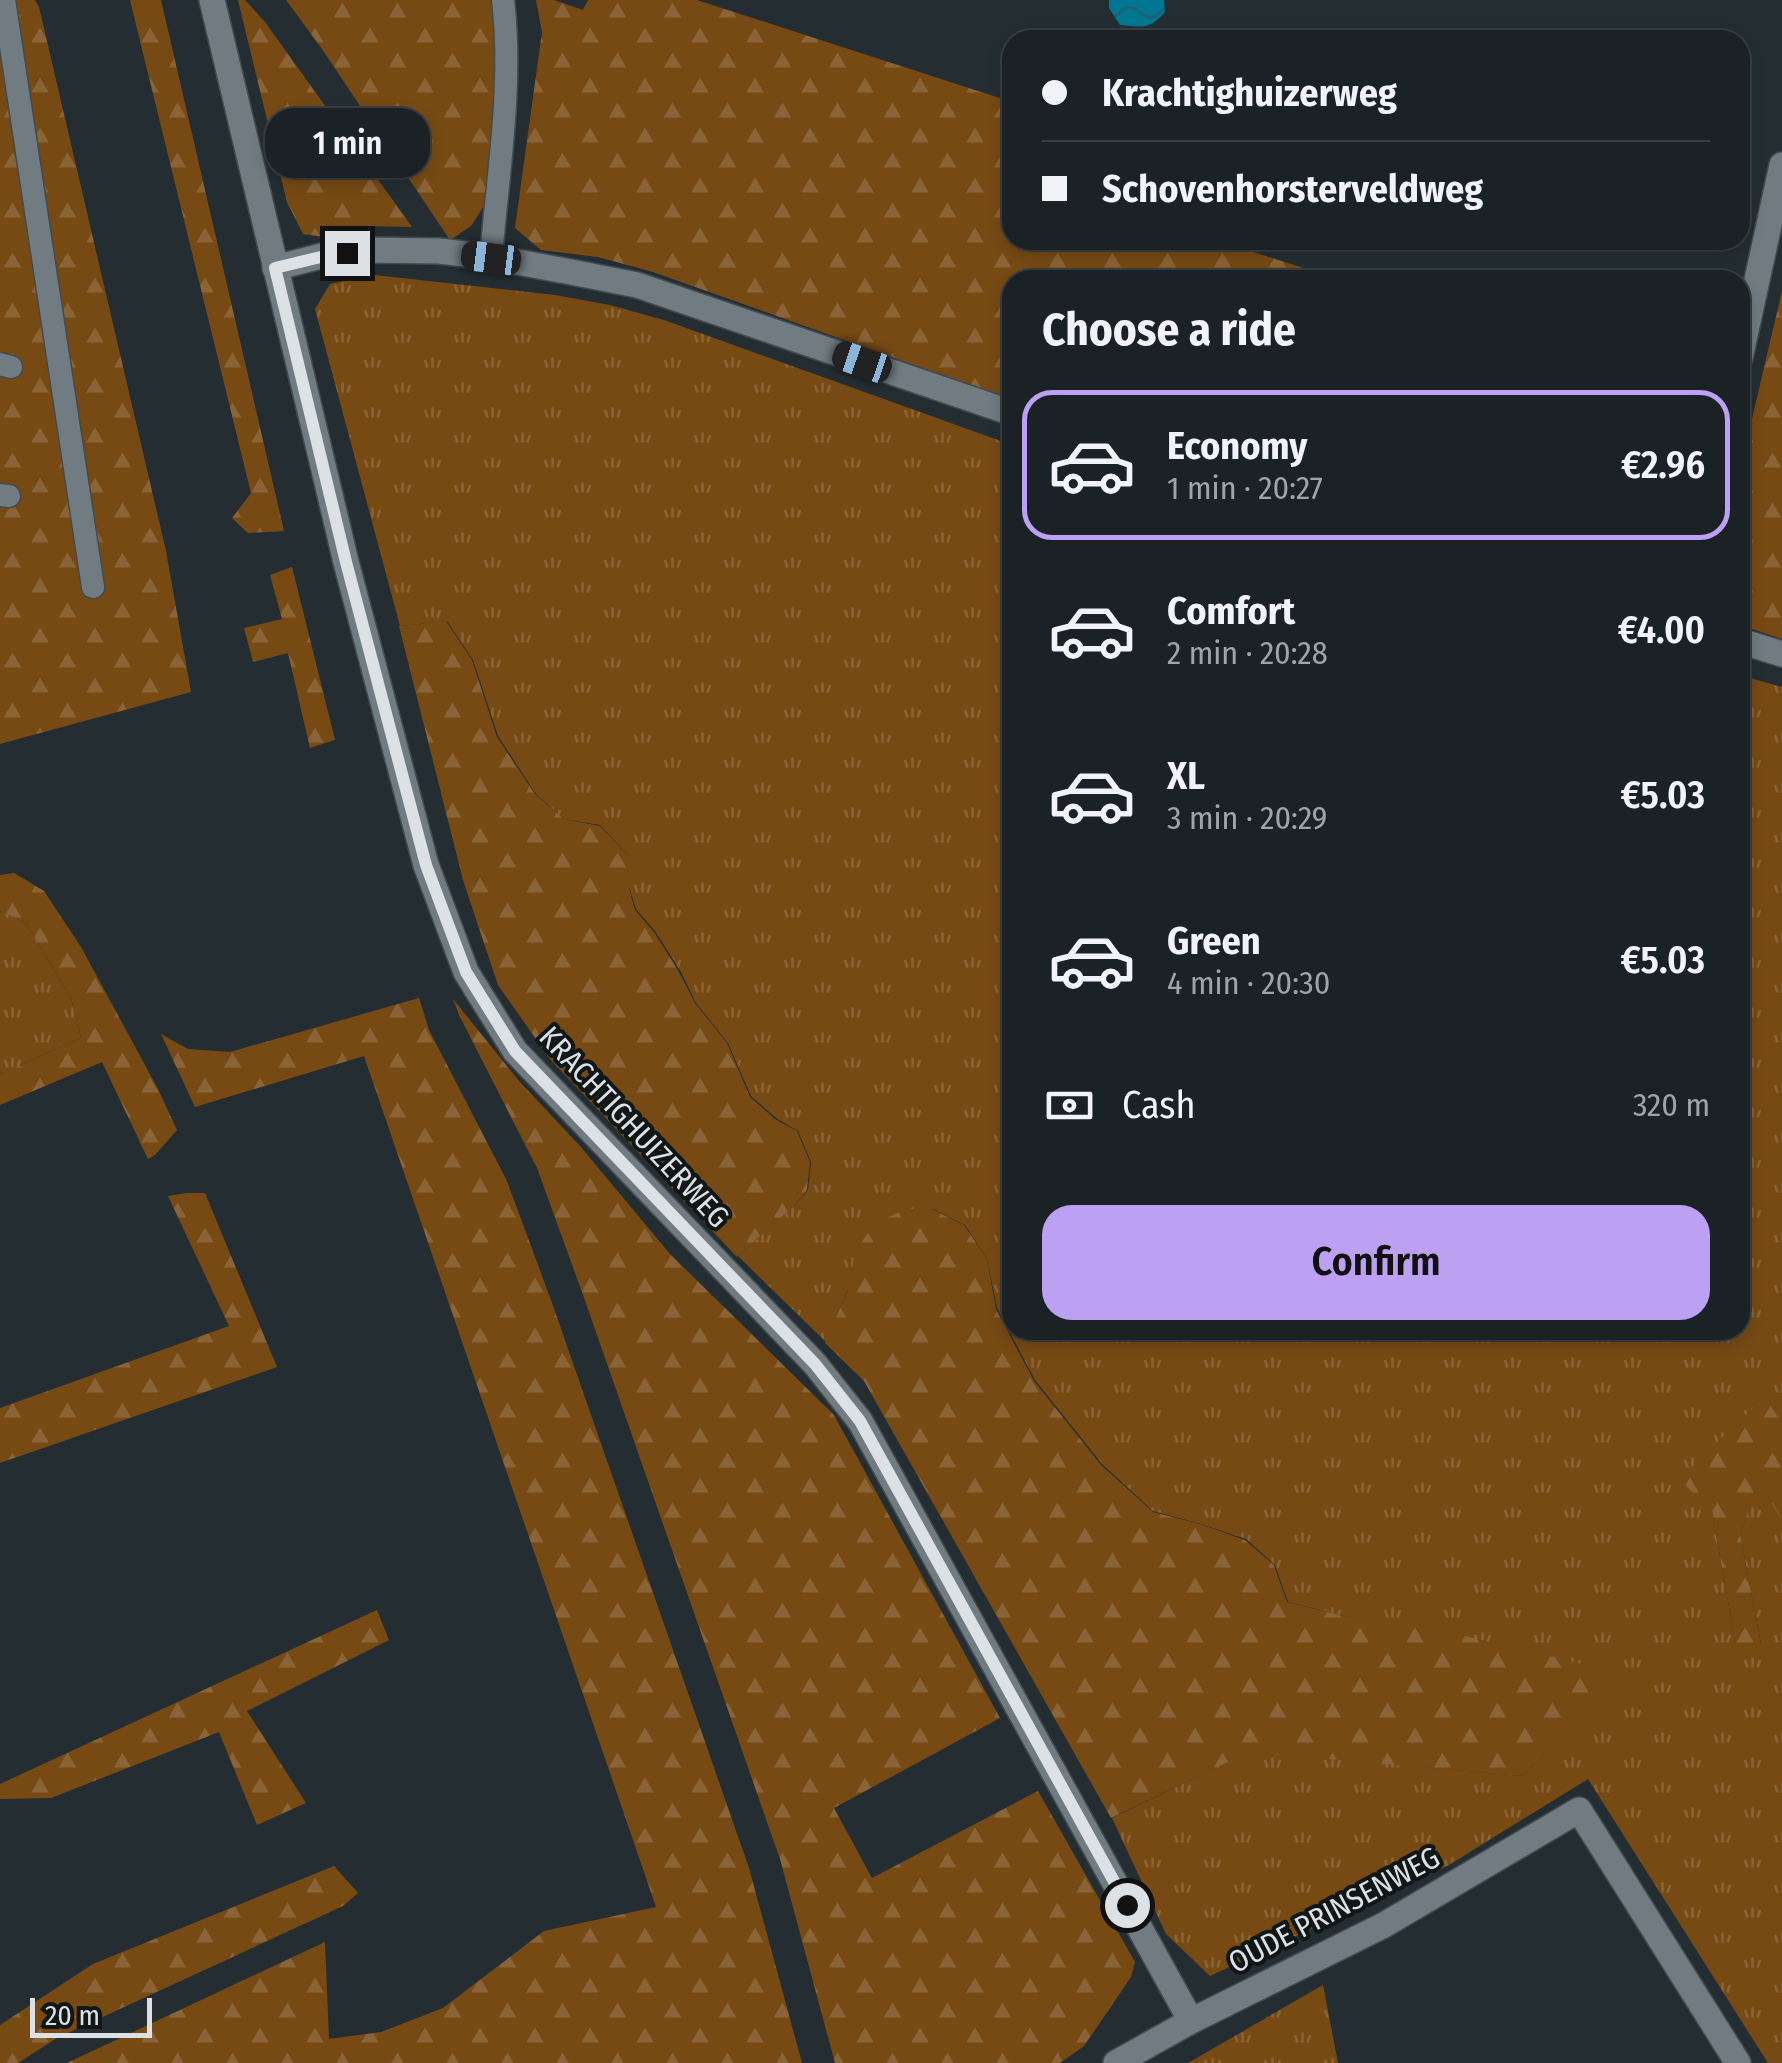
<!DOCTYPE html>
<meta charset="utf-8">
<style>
body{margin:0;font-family:"Fira Sans Condensed",sans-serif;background:#282f32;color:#f1f3f6;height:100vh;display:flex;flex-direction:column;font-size:38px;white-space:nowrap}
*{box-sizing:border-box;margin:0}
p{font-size:32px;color:#a0a4a7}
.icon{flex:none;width:55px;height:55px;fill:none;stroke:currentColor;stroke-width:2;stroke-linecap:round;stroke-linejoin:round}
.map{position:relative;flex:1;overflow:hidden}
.side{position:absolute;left:1002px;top:270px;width:748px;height:1070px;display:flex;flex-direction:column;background:#1b2226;border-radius:30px;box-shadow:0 5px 15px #0003,0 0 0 2px #393f43}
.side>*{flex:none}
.banner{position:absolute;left:1002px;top:30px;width:748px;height:220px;border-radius:30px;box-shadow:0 5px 15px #0003,0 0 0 2px #393f43;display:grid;align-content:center;height:220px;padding:0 40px;background:#1b2226}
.scale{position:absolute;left:30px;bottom:25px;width:122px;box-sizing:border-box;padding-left:10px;border:5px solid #dbe1e4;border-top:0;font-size:28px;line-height:35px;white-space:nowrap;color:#dbe1e4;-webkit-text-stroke:8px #111617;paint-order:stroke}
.end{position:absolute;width:45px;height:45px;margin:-22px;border:12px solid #dbe1e4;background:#111;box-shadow:0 0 0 5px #111}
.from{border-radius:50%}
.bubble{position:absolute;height:70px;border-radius:30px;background:#1b2226;box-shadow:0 5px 15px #0003,0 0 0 2px #393f43;font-size:32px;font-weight:600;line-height:70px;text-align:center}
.car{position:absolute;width:30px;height:60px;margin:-30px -15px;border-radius:12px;box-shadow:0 0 8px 2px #0007;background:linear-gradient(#222 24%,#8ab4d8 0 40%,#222 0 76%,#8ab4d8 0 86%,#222 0)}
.banner b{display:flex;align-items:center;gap:35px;height:95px;font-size:38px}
.banner b+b{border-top:2px solid #393f43}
.banner i{width:25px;height:25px;background:#f1f3f6}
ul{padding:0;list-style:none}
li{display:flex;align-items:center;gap:30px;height:150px;margin:0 20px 15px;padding:0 20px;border:5px solid transparent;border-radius:30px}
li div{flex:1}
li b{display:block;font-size:38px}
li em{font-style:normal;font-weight:600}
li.on{border-color:#bca0f2}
li>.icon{width:90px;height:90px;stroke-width:1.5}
h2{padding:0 40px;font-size:45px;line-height:120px}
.pay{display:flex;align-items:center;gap:25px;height:110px;padding:0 40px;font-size:38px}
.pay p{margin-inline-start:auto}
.button{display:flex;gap:20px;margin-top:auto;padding:20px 40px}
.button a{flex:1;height:115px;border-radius:30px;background:#bca0f2;color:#111;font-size:40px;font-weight:600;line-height:115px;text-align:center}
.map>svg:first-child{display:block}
.grass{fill:url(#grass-tufts)}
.forest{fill:url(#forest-firs)}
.water{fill:url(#water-waves)}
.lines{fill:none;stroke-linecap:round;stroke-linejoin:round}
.lane-casing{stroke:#434b4f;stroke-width:25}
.street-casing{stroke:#434b4f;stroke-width:28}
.lane{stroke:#707c81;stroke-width:22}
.street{stroke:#707c81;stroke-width:25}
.route{stroke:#dbe1e4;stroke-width:12}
.labels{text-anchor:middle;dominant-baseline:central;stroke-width:8;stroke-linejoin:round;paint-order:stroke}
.street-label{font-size:30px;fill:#dbe1e4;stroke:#111617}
</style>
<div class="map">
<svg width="1782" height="2063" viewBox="0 0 1782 2063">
<defs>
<pattern id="grass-tufts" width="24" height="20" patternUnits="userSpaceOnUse" patternTransform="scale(2.5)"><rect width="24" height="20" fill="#774a14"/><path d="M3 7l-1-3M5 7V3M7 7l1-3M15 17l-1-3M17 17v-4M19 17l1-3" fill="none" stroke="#8a6436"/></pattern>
<pattern id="forest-firs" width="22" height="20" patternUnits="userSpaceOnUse" patternTransform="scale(2.5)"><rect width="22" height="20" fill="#774a14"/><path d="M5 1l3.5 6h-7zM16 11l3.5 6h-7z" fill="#8a6436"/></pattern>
<pattern id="water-waves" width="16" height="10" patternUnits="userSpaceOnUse" patternTransform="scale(2.5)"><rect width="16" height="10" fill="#017693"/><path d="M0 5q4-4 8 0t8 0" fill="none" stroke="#1e606f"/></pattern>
</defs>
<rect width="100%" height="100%" fill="#242e32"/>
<path class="grass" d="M374 275 555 295 610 305 664 320 1012 445V1330H1740V675L1782 687V1422L1764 1398 1712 1511 1736 1647 1761 1644 1740 1534 1758 1481 1782 1520V2063H1768L1588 1779 1449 1865 1210 1976 1166 1934 1112 1818 1250 1751 1521 1776 1632 1676 1348 1617 1288 1602 1275 1565 1246 1539 1201 1524 1153 1511 1102 1464 1035 1380 997 1308 987 1259 965 1225 933 1209H907L875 1225 826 1342 738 1256 795 1205 808 1190 811 1162 798 1131 776 1118 751 1096 728 1043 696 1003 681 972 655 931 636 909 629 887V856L600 825 564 819 536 794 498 736 473 660 447 621 400 626 315 309 330 284Z
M0 911 26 923 71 998 81 1038 0 1074Z
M1323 1985 1338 2063H1188Z"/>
<path class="forest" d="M0 0H35L39 7 166 551 191 692 0 744Z
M130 0H161L284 531 248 533 232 518 251 493Z
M238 0H245L265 22 412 227 367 226 331 238 303 234 287 202Z
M286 0H492L499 27 489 198 471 226 450 240 322 49Z
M536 0H554L583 10 588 0H697L1012 102V240H1216L1341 280H1012V400L653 272 598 257 541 250 515 228 542 32Z
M1782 291V639L1740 625V470Z
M292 567 335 740 310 748 288 653 253 662 244 628 282 619 270 575Z
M446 621 472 660 497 737 535 794 564 819 600 826 629 856V888L635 910 654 932 679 972 695 1003 727 1043 750 1097 775 1119 797 1131 810 1162 807 1190 794 1206 737 1257 550 1059 498 985 463 880 399 626Z
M14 873 44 891 81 947 158 1089 177 1130 155 1155 148 1159 102 1062 0 1105V1074L81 1038 71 998 26 923 0 911V875Z
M419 998 429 1030 507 1181 552 1303 749 1868 802 2063H67L325 1942 329 2039 381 2032 443 2008 544 1931 656 1907 364 1056 195 1107 161 1034 188 1049 230 1052Z
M453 999 519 1081 580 1146 670 1254 834 1415 1000 1718 834 1808 872 1878 1038 1791 1135 1962 1131 1977 1084 2046 1060 2063H835L780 1859 582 1292 537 1168 460 1017Z
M187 1193H205L277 1367 0 1463V1408L229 1326 168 1196Z
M906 1209H932L964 1225 987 1259 996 1309 1034 1381 1101 1465 1153 1512 1200 1524 1245 1540 1274 1565 1287 1602 1348 1617 1423 1626 1633 1676 1521 1776 1249 1752 1111 1818 864 1381 825 1343 848 1290 855 1252 874 1224Z
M1764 1397 1782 1422V1520L1758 1482 1740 1534 1761 1644 1746 1659 1736 1647 1712 1511 1679 1479Z
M377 1610 389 1640 247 1711 306 1803 257 1825 219 1732 51 1798 0 1799V1784Z
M334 1866 358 1893 343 1906 57 2038 18 2063H0V2025L93 1964Z"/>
<path class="water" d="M1109 0H1164L1165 12C1149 30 1143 27 1120 25L1109 8Z"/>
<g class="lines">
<defs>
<path id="lane" d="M4 0 93 587
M491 257C498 173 513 84 503 0
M0 364 11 367
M0 495 9 496"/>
<path id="street" d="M212 0 346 562 426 865 466 972 515 1051 815 1364 860 1421 1191 2021
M275 268 325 255 369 250 439 251 491 257 571 272 637 285 1012 413
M1740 358 1782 165
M1740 641 1782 654
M1116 2063 1191 2021 1384 1925 1579 1810 1738 2063"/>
</defs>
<use href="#lane" class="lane-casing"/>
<use href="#street" class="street-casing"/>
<use href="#lane" class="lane"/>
<use href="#street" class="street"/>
</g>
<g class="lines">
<path class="route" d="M347 253 325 256 275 268 346 562 426 865 466 972 515 1051 815 1364 860 1421 1127 1905"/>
</g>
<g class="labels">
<g class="street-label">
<text transform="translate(634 1127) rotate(47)">KRACHTIGHUIZERWEG</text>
<text transform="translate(1334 1910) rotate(-28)">OUDE PRINSENWEG</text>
</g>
</g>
</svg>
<div class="scale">20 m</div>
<i class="end from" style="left:1127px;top:1905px"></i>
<i class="end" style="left:347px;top:253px"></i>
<div class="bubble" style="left:265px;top:108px;width:165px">1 min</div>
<i class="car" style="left:491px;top:258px;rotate:277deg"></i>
<i class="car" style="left:862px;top:362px;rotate:289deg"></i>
<div class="banner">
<b><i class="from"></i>Krachtighuizerweg</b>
<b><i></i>Schovenhorsterveldweg</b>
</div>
<section class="side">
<h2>Choose a ride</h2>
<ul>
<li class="on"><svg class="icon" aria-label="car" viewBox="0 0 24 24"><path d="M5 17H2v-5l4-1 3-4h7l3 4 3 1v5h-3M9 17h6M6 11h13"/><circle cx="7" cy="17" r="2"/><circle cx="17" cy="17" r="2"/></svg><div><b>Economy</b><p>1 min · 20:27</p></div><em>€2.96</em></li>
<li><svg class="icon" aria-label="car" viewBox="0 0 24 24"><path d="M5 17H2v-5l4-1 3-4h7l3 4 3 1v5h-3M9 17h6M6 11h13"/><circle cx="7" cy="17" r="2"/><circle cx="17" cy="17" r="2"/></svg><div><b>Comfort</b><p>2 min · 20:28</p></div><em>€4.00</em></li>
<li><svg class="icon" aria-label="car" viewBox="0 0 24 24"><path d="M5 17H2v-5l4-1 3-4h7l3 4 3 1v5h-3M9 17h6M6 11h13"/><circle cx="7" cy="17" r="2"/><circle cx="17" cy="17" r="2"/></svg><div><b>XL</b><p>3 min · 20:29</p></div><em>€5.03</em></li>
<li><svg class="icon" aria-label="car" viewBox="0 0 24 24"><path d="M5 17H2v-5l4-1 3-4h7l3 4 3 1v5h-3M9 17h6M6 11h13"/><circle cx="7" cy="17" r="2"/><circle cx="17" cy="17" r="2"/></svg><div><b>Green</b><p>4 min · 20:30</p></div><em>€5.03</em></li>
</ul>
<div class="pay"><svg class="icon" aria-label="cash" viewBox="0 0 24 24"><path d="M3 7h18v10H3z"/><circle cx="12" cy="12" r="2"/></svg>Cash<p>320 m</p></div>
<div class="button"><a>Confirm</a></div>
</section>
</div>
